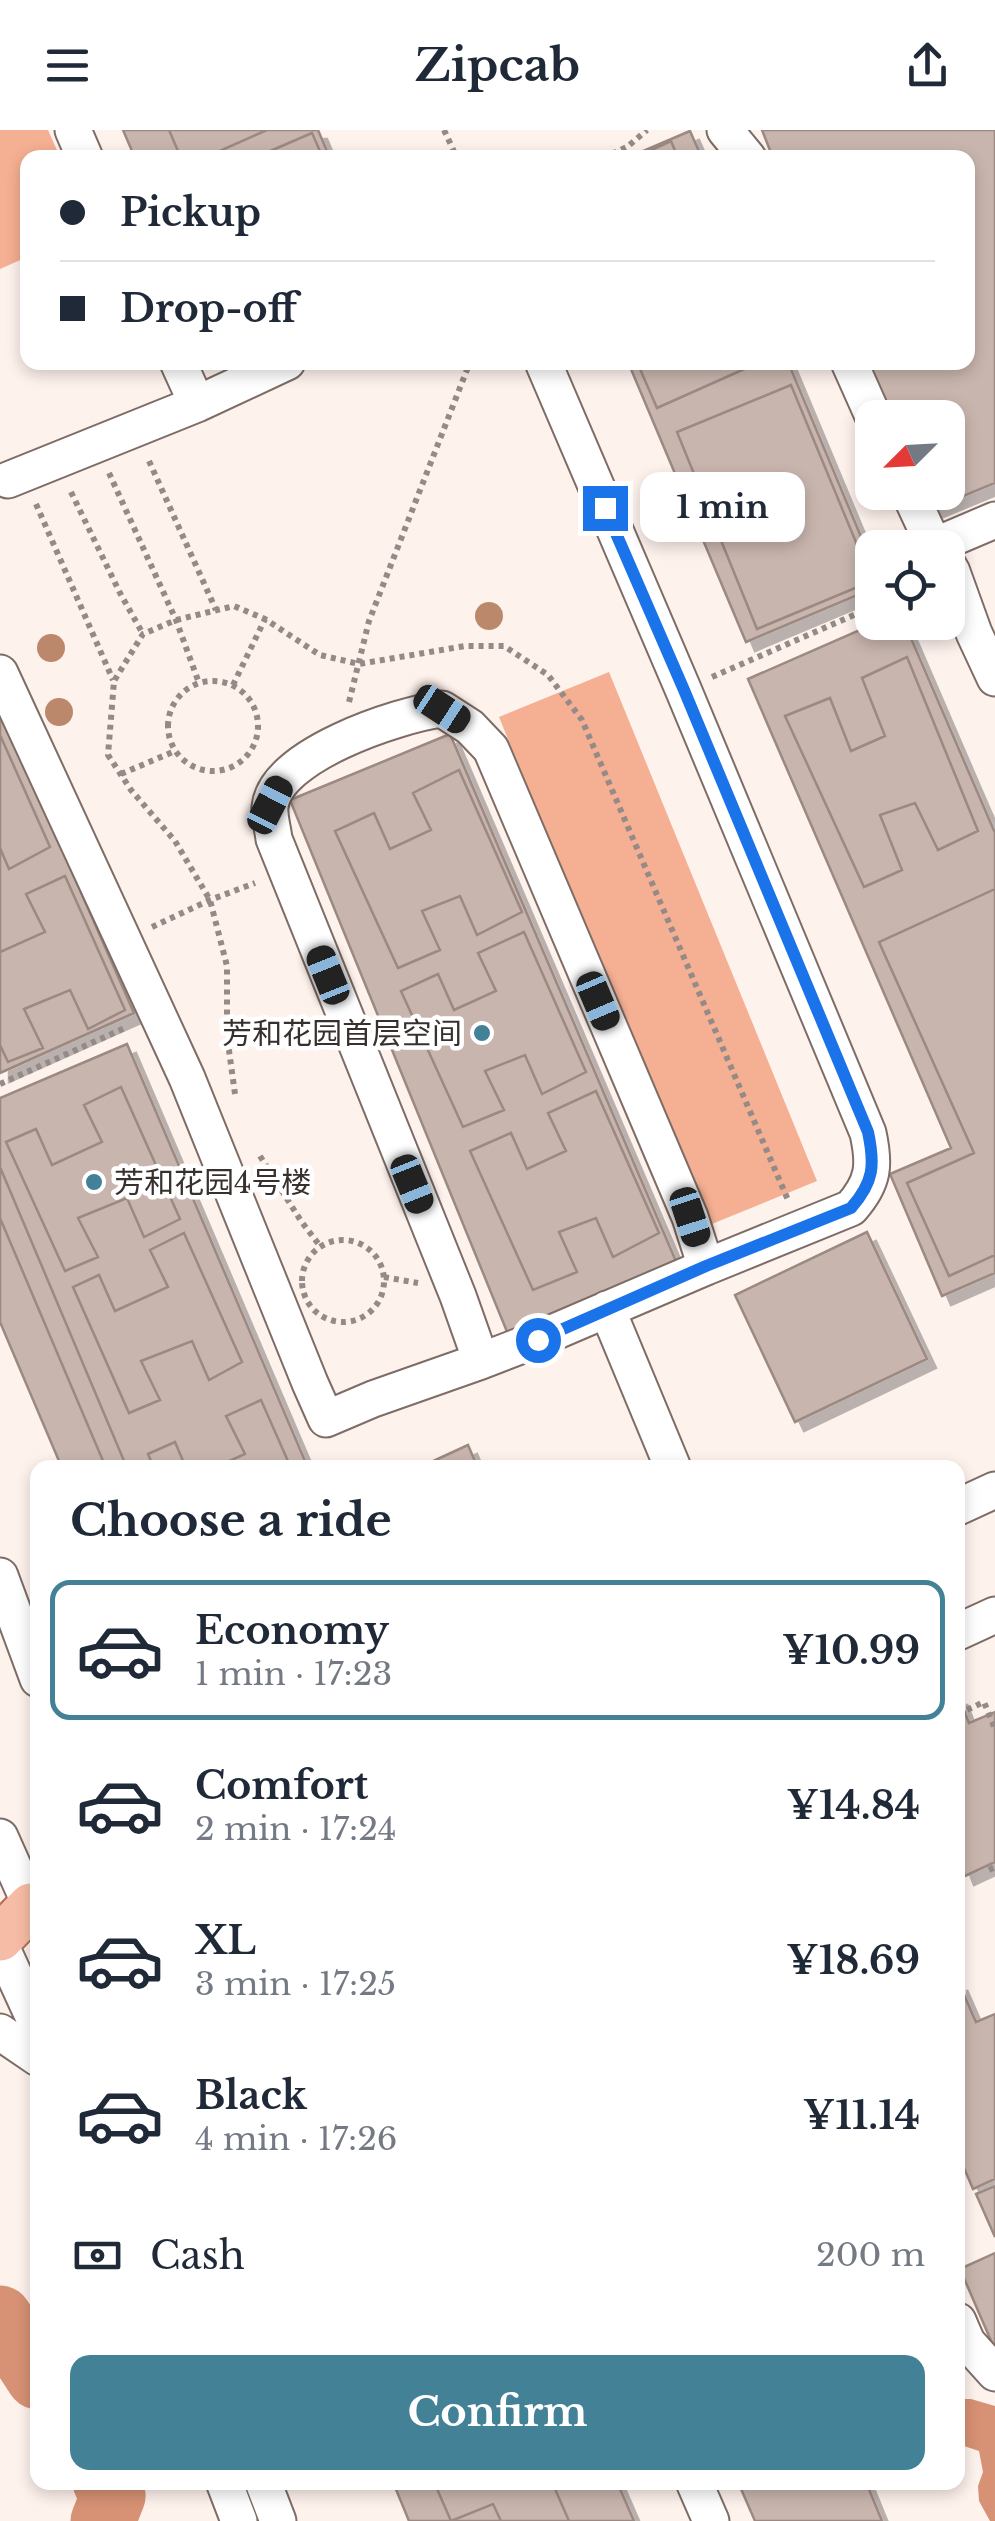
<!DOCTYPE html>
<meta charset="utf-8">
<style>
body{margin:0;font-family:"Libre Baskerville","Noto Sans SC",serif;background:#f2f2f3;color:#1f2937;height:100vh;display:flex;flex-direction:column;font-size:38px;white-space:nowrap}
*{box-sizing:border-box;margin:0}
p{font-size:32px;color:#747a83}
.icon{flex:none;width:55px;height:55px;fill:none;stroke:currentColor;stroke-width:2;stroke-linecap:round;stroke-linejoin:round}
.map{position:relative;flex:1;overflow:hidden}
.panel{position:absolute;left:30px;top:1330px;width:935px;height:1030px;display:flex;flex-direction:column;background:#fff;border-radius:20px;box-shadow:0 5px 15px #0003}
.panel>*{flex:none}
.banner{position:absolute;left:20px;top:20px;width:955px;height:220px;border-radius:20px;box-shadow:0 5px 15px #0003;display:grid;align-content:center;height:220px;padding:0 40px;background:#fff}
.needle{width:65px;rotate:246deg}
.fabs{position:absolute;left:855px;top:270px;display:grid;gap:20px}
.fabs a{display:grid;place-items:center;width:110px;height:110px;border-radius:20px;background:#fff;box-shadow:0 5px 15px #0003;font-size:50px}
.end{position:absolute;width:45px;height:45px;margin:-22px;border:12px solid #1a73e8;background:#fff;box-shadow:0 0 0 5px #fff}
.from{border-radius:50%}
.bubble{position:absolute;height:70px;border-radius:20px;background:#fff;box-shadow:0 5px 15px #0003;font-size:32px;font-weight:700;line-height:70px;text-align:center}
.car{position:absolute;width:30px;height:60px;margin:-30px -15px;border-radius:12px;box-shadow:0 0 8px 2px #0007;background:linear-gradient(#222 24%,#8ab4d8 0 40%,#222 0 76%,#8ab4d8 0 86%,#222 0)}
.banner b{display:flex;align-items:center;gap:35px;height:95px;font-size:38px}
.banner b+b{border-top:2px solid #e0e1e3}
.banner i{width:25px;height:25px;background:#1f2937}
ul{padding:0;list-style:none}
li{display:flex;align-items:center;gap:30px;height:140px;margin:0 20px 15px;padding:0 20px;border:5px solid transparent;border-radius:20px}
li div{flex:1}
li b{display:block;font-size:38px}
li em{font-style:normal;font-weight:700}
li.active{border-color:#428196}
li>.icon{width:90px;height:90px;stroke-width:1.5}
h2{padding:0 40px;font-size:45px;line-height:120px}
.pay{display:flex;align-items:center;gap:25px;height:110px;padding:0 40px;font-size:38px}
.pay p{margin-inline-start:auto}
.cta{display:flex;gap:20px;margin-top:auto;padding:20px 40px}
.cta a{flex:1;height:115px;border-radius:20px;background:#428196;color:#fff;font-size:40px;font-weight:700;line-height:115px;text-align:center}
header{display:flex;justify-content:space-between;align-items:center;height:130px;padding:0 40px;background:#fff;font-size:45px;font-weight:700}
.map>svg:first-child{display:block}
.green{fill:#f5af93}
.water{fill:#d79174}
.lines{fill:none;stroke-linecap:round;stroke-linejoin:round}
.river{stroke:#d79174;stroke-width:65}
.building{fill:#c8b5ae;stroke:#9b8982;stroke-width:2.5;filter:url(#shadow)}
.minor-casing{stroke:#7e6d66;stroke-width:39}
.major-casing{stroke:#b06e54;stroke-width:49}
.path{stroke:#948a87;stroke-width:6;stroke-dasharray:5 5;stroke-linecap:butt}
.minor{stroke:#fff;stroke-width:35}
.major{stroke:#f7bca5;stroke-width:45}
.tree{fill:#bb886c}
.route{stroke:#1a73e8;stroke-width:12}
.poi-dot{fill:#428196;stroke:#fff;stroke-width:4}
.labels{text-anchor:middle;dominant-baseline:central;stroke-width:9;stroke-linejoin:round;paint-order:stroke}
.poi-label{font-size:30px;fill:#37302d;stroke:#fff;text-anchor:end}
</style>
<header><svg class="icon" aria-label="menu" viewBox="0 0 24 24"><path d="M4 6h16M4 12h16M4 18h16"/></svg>Zipcab<svg class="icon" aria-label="share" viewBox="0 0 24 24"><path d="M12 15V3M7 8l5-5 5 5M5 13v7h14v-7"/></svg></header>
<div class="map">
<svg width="995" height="2391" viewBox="0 0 995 2391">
<defs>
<filter id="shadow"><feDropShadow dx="9" dy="9" stdDeviation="0" flood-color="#0004"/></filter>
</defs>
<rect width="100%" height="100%" fill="#fef2ed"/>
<path class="green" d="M0 0H48L60 27 28 28 27 127 0 139Z
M609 542 817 1051 707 1096 499 587Z"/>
<path class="water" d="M958 2269H971L995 2276V2391H990L979 2371 978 2356 983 2342 979 2321 958 2314Z"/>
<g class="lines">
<path class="river" d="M0 2188 38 2247
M103 2391 113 2366 105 2352"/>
</g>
<path class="building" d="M123 0H318L330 28H135Z
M169 0H267L204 28H181Z
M762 0H995V353L922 383 914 362H948V288H882L859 232H968V28H773Z
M690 1 702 28H627Z
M312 3 323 28H254Z
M671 11 678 28H634Z
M628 232H788L872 433V459L746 512Z
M637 232H760L657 278Z
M791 255 872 451 757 499 677 302Z
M878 492H904L995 703V1143L942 1166 890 1044 951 1018 748 549Z
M907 527 978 701 938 720 915 673 880 685 902 740 864 757 785 586 830 568 851 621 885 606 862 548Z
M0 578 134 883 0 943Z
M450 604 678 1136 510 1209 290 670Z
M0 605 50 717 9 739 0 718Z
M459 640 522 782 477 805 460 766 422 781 440 820 398 838 335 701 374 683 390 719 431 700 413 663Z
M65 746 125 880 88 899 70 860 24 879 43 918 8 932 0 915V822L45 802 26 764Z
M995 759V1125L949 1146 907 1053 974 1023 879 812Z
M524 802 586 942 542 964 525 925 485 941 504 980 463 997 401 861 438 844 454 880 496 861 478 823Z
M127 914 308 1338H106L0 1088V968Z
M121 957 180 1089 144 1107 127 1068 78 1088 98 1127 65 1141 6 1012 36 999 52 1035 102 1012 84 975Z
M596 961 659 1103 613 1127 596 1088 559 1102 577 1142 533 1160 470 1021 511 1003 527 1039 566 1021 548 983Z
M0 1037 127 1338H62L0 1192Z
M867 1102 927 1229 795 1292 735 1165Z
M184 1103 242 1232 209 1250 192 1211 141 1231 160 1270 129 1283 73 1157 99 1145 115 1181 168 1157 150 1120Z
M261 1270 291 1338H214L245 1324 226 1286Z
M175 1312 186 1338H154L148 1324Z
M468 1315 478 1338H431L429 1333Z
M958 1565 969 1593 995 1582V1732L965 1746 958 1728Z
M958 1851 976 1892 995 1884V2049L973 2059 958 2024Z
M995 2056V2107L976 2064Z
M995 2123V2220L960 2139Z
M393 2352H617L634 2391H409Z
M434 2352H552L569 2391H501L493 2374 451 2391Z
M738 2352H866L882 2391H755Z"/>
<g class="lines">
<defs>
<path id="minor" d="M73 0 85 28
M725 0 748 28
M178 232 197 274
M849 232 874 288
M8 350 197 274 287 232
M909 362 935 418
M934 416 995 390
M948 435 952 442 974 503 995 548
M0 543 187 948 310 1253 326 1289 373 1269 481 1231 458 1166 274 709C273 699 269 687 270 677 275 625 398 585 442 579L470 597 491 619 690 1087 706 1137 851 1078C874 1052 875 1035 868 1003L683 559 543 232
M607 1179 673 1338
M481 1231 538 1209 706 1137
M958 1377 995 1360
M0 1446 38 1549
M958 1502 995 1485
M0 1707 38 1792
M0 1814 38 1897
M0 1902 38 1928
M958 2191 967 2212 995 2243
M224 2352 239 2391
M263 2352 278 2391
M694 2352 711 2391"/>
<path id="major" d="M0 1808 31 1776"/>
</defs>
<use href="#minor" class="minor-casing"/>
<use href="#major" class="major-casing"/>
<path class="path" d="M444 0 457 28
M603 28 627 17 647 0
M149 331 216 480
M109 343 176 490 199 553
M71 362 120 463 143 504
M36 374 113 550
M712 547 872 477
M168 596a45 45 0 1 1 90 0a45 45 0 1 1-90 0Z
M233 555 265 489
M349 572 369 491 470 232
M121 644 175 621
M152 797 210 770 255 753
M0 954 127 897
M235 964 227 906V836L210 770 175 711 131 660 108 625 114 551 143 504 176 490 234 476 265 489 320 525 359 534 465 516H504L548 545 582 590 788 1070
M260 1026 301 1091 320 1116
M302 1151a41 41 0 1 1 82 0a41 41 0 1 1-82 0Z
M384 1147 418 1153
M958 1584 984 1572 995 1599
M989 1740 995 1737"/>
<use href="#minor" class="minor"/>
<use href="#major" class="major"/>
</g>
<g class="tree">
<circle cx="489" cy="486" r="14"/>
<circle cx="51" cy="518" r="14"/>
<circle cx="59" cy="582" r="14"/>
</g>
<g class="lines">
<path class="route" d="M538 1210 706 1136 851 1078C874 1052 875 1035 868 1002L684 560 605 378"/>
</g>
<g class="poi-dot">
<circle cx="482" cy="903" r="10"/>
<circle cx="94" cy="1052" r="10"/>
</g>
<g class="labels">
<g class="poi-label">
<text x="462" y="903">芳和花园首层空间</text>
<text x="114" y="1052" text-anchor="start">芳和花园4号楼</text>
</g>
</g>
</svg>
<div class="fabs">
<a><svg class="needle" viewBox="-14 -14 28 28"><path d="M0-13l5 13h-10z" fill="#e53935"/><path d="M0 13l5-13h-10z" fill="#747a83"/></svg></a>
<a><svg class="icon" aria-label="locate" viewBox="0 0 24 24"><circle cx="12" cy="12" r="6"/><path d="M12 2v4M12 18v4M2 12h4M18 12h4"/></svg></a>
</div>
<i class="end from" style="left:538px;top:1210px"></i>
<i class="end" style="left:605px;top:378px"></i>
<div class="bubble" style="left:640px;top:342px;width:165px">1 min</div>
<i class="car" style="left:442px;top:579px;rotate:123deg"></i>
<i class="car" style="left:270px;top:675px;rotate:27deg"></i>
<i class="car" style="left:328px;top:845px;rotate:338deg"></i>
<i class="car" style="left:598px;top:871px;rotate:157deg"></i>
<i class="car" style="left:412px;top:1054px;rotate:158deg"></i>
<i class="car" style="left:690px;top:1087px;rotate:162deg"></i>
<div class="banner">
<b><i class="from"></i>Pickup</b>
<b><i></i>Drop-off</b>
</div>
<section class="panel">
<h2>Choose a ride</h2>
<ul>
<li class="active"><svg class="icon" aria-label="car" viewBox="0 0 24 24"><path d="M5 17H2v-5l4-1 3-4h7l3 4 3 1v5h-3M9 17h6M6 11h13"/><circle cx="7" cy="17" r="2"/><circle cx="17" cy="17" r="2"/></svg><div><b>Economy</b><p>1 min · 17:23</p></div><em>¥10.99</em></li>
<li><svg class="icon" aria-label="car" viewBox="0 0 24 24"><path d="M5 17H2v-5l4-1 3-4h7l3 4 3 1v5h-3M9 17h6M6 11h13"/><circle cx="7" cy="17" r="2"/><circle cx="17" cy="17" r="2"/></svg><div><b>Comfort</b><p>2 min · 17:24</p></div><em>¥14.84</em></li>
<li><svg class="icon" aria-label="car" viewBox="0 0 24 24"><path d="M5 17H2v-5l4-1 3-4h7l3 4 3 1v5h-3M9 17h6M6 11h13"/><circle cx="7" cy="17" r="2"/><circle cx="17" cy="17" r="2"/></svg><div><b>XL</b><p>3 min · 17:25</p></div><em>¥18.69</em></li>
<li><svg class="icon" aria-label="car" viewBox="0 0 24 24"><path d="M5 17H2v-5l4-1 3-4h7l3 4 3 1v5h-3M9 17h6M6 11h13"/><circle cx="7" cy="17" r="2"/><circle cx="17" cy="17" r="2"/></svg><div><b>Black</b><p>4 min · 17:26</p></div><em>¥11.14</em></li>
</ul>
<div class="pay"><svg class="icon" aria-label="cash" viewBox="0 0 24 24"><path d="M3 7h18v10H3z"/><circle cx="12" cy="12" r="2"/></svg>Cash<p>200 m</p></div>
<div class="cta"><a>Confirm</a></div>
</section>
</div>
